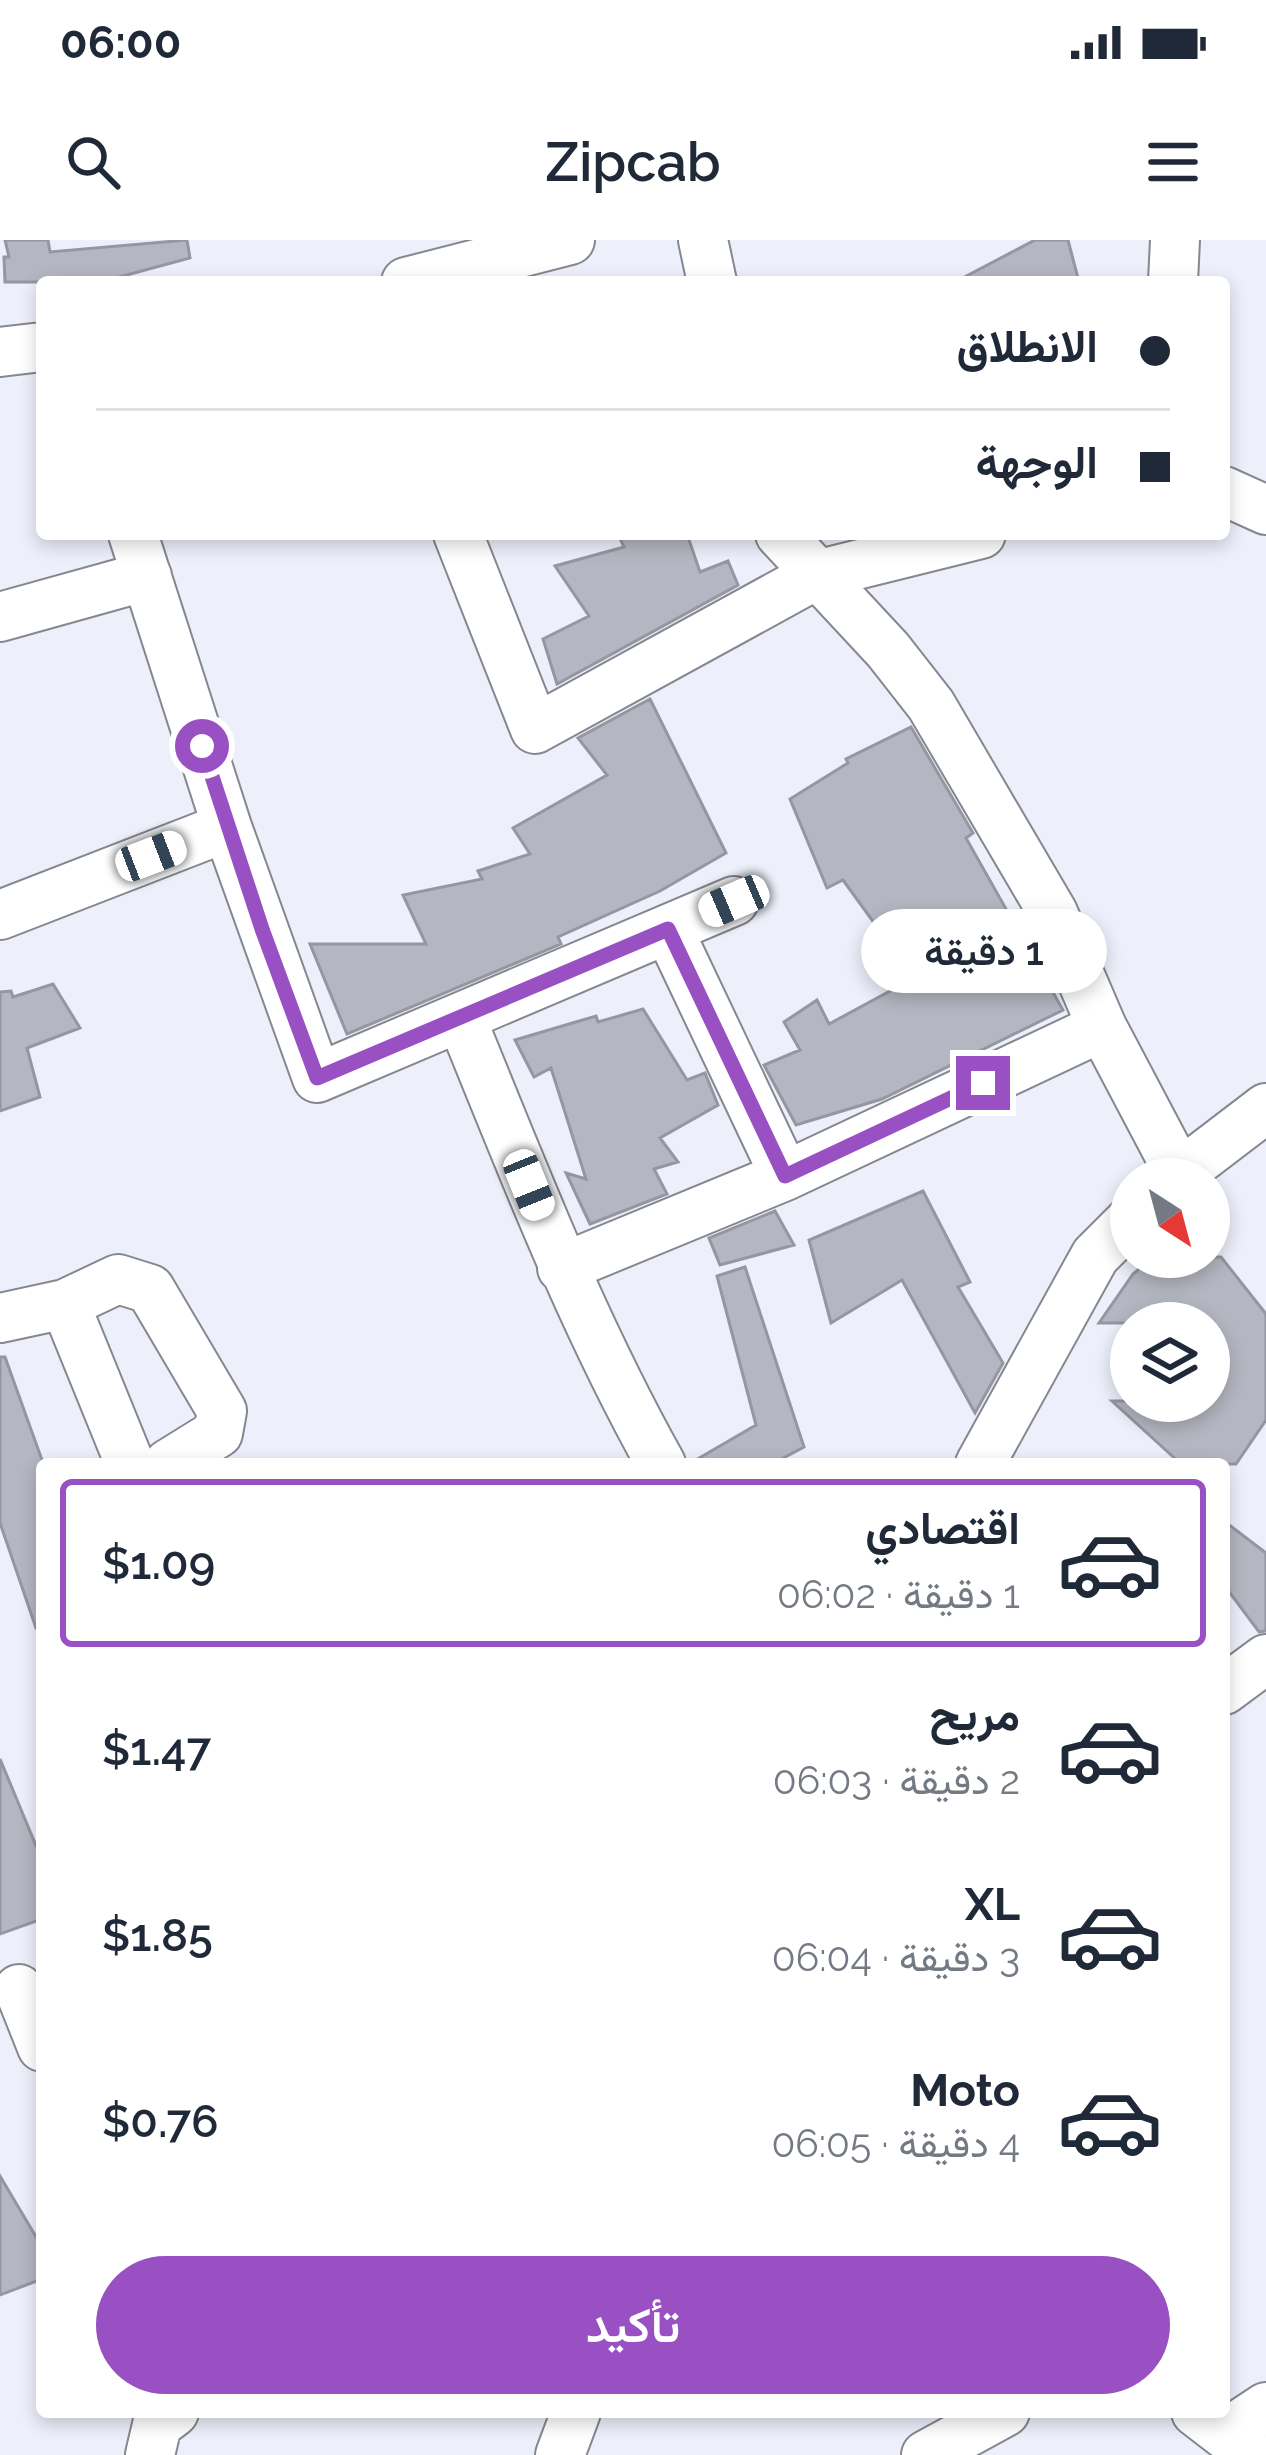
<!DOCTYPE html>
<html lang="ar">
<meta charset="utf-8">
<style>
body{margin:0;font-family:Raleway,Vazirmatn,sans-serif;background:#f2f2f3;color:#1f2937;direction:rtl;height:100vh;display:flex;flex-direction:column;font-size:45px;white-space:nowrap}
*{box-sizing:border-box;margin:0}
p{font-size:39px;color:#747a83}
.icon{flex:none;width:66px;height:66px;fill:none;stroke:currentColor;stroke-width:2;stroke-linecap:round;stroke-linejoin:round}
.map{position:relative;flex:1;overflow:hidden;direction:ltr}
.side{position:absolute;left:36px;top:1218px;width:1194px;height:960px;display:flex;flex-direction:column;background:#fff;border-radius:12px;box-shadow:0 6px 18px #0003;direction:rtl}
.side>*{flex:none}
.hud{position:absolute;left:36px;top:36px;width:1194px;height:264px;border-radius:12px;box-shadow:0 6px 18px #0003;direction:rtl;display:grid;align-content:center;height:264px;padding:0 60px;background:#fff}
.needle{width:78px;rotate:144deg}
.fabs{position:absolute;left:1110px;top:918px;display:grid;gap:24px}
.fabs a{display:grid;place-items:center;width:120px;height:120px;border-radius:50%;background:#fff;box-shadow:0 6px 18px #0003;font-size:60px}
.end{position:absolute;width:54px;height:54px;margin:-27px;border:15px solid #9850c3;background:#fff;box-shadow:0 0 0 6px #fff}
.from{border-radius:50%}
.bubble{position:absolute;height:84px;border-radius:42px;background:#fff;box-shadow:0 6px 18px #0003;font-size:39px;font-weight:600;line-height:84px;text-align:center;direction:rtl}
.car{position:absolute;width:36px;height:72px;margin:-36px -18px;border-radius:15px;box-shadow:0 0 9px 3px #0007;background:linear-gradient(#fff 24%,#345 0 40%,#fff 0 76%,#345 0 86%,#fff 0)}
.hud b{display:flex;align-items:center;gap:42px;height:114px;font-size:45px}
.hud b+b{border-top:3px solid #e0e1e3}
.hud i{width:30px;height:30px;background:#1f2937}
ul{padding:21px 0 0;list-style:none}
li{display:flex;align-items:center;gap:36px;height:168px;margin:0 24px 18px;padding:0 36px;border:6px solid transparent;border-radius:12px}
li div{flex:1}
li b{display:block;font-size:45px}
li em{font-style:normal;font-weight:600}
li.current{border-color:#9850c3}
li>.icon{width:108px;height:108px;stroke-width:1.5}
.button{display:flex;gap:24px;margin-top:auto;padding:24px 60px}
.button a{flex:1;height:138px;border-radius:72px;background:#9850c3;color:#fff;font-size:48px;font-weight:600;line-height:138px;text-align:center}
.status{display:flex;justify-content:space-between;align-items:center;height:84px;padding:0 60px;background:#fff;direction:ltr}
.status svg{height:33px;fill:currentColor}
header{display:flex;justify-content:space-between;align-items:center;height:156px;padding:0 60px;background:#fff;font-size:54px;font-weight:600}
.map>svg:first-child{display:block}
.building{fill:#b4b6c1;stroke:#9497a1;stroke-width:3}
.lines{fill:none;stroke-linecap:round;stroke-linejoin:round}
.minor-casing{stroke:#858791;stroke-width:52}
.minor{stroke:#fff;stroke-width:48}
.route{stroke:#9850c3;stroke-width:15}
</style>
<div class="status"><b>06:00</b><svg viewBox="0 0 49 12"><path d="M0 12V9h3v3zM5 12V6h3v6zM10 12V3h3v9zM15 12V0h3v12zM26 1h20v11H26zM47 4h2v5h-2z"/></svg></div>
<header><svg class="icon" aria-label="menu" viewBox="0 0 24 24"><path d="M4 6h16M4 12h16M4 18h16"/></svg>Zipcab<svg class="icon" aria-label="search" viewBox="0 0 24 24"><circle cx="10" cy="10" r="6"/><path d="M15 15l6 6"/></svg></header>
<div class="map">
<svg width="1266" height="2215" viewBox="0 0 1266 2215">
<rect width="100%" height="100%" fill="#edf0fb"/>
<path class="building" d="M5 0H48L50 12 187 0 190 18 101 42H5L4 17H9Z
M1035 0H1068L1079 42H955Z
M618 294H687L700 332 728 321 738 345 557 444 543 399 589 376 555 326 624 307Z
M650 459 726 613 660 651 558 697 561 704 347 794 310 704H426L403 655 482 639 478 631 530 614 513 588 607 535 578 498Z
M911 487 973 593 966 598 1063 770 882 859 796 885 764 825 800 810 784 782 817 760 829 784 914 738 843 640 827 648 790 559 848 523 846 519Z
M53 744 80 788 27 808 40 857 0 871V752L11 751 13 757Z
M643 769 687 840 705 833 718 865 660 898 678 922 654 929 667 954 590 984 566 933 586 939 551 828 534 837 515 800 596 776 598 782Z
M923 951 970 1042 958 1047 1003 1123 975 1173 902 1040 831 1083 809 1000Z
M775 971 794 1005 720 1025 709 998Z
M1153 1017H1221L1266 1074V1180L1236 1224H1181L1112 1161H1209V1083H1099L1133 1034Z
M745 1027 804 1207 772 1224H689L756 1185 717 1036Z
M0 1117H5L42 1220V1387L36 1388 0 1283Z
M1224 1281 1266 1313V1391L1259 1392 1224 1345Z
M0 1519 42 1620V1679L0 1694Z
M0 1936 42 2007V2039L0 2055Z"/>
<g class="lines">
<defs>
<path id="minor" d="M703 0 712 42
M406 42 570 0
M1173 42 1175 0
M0 112 42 107
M1224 251 1266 270
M133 294 227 587 317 838 734 661
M458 294 535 489 816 335 981 294
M780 294 888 410 931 465 1053 673 1102 787 1179 933
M0 377 147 336
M0 675 227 587
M668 689 785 936
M461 778C523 930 581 1081 661 1224
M1173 939 1266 868
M562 1028 785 936 1102 787
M65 1064 118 1039 150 1049 222 1171 218 1193 168 1224
M0 1078 65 1064 130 1224
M980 1224 1095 1016 1131 980
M1224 1450 1266 1419
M19 1749 42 1807
M1196 2172 1252 2215
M1225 2194 1266 2167
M150 2215 157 2185 174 2172
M560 2215 576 2172
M926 2215 1005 2172"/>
</defs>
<use href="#minor" class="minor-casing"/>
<use href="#minor" class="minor"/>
</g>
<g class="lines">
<path class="route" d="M202 506 262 689 317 838 668 689 785 936 983 843"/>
</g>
</svg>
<div class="fabs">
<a><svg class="needle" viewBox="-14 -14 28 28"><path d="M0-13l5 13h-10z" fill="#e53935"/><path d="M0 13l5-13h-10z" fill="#747a83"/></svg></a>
<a><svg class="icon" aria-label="layers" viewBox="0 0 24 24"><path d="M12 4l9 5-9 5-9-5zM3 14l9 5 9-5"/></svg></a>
</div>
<i class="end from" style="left:202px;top:506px"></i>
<i class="end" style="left:983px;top:843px"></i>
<div class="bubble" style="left:861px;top:669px;width:246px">1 دقيقة</div>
<i class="car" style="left:151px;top:616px;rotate:69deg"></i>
<i class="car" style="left:734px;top:661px;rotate:247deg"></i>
<i class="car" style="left:529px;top:945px;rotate:158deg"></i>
<div class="hud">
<b><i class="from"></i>الانطلاق</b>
<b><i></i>الوجهة</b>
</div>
<section class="side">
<ul>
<li class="current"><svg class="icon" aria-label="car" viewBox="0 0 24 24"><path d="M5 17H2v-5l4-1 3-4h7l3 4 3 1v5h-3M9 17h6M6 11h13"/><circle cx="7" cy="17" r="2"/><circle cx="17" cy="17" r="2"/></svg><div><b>اقتصادي</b><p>1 دقيقة · 06:02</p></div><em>$1.09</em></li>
<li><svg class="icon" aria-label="car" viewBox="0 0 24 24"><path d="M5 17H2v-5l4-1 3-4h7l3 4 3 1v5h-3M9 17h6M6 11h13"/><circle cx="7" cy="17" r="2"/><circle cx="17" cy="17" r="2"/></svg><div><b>مريح</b><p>2 دقيقة · 06:03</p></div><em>$1.47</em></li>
<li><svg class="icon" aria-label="car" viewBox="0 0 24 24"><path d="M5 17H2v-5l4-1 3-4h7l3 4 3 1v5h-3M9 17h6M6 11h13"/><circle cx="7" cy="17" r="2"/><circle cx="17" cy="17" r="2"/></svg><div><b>XL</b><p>3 دقيقة · 06:04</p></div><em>$1.85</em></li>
<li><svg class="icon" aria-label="car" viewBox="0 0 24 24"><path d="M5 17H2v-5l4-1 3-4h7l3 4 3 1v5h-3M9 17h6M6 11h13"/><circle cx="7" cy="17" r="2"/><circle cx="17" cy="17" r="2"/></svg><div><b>Moto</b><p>4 دقيقة · 06:05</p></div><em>$0.76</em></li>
</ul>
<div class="button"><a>تأكيد</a></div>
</section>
</div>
